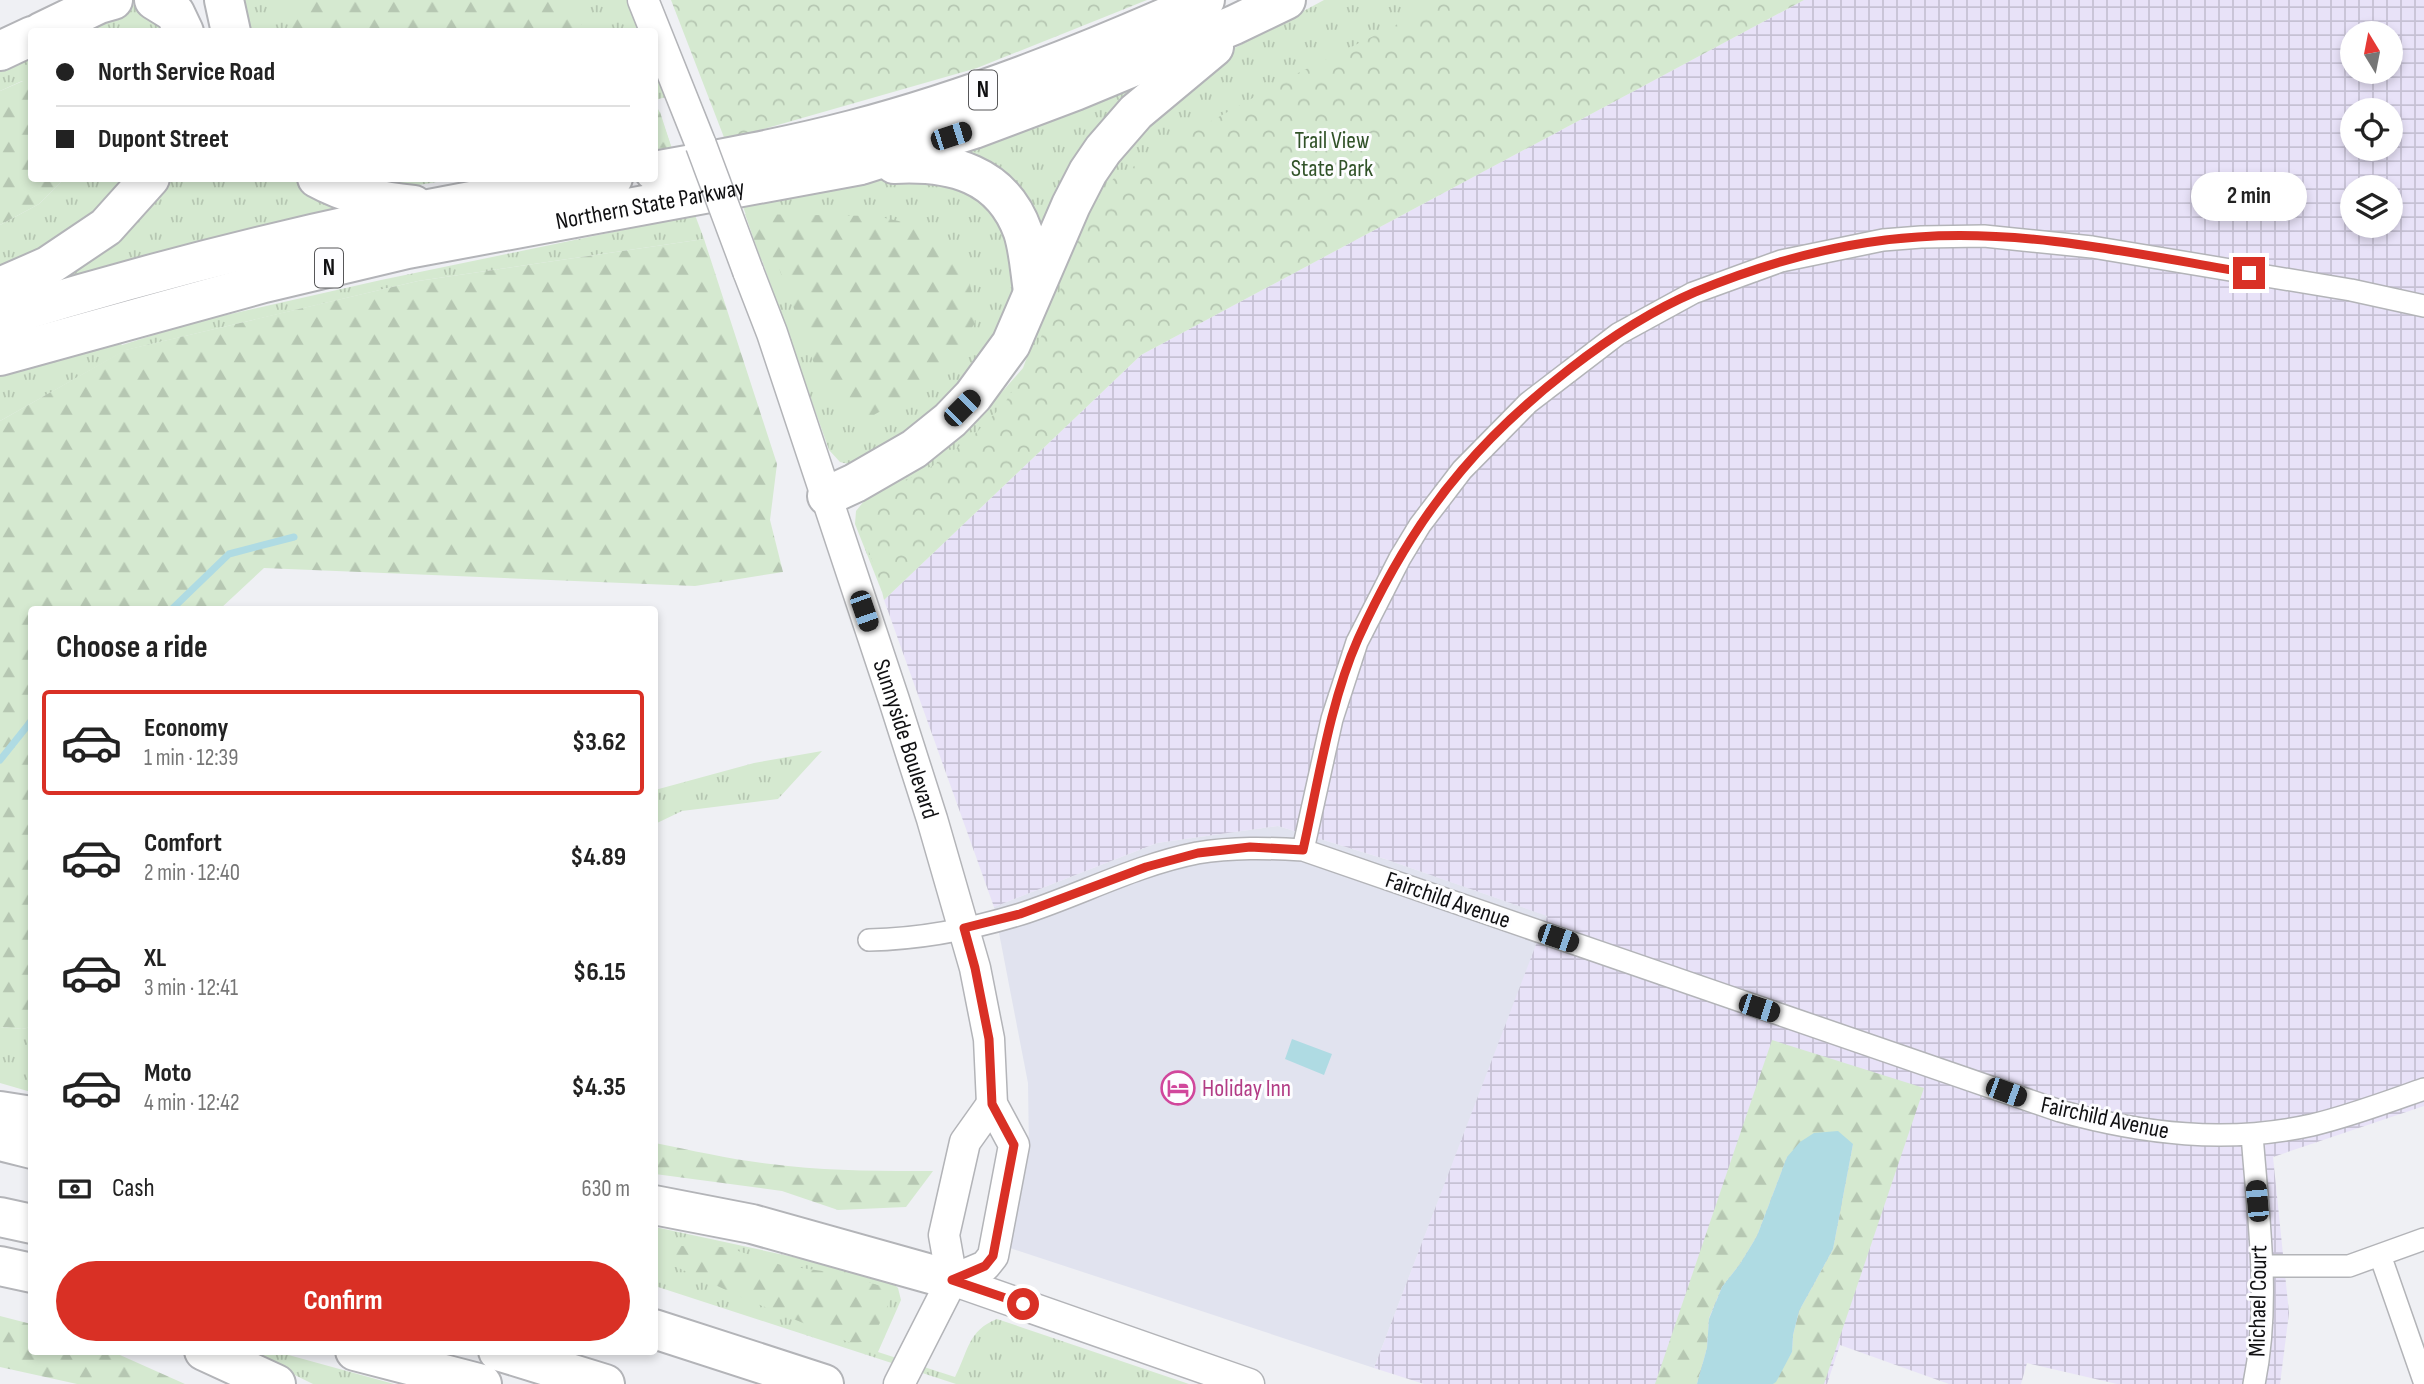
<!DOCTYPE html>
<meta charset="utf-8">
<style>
body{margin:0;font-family:"Sofia Sans Condensed",sans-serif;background:#f6f6f6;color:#222;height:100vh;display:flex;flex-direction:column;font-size:26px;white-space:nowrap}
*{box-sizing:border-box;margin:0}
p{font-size:23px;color:#767676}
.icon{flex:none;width:38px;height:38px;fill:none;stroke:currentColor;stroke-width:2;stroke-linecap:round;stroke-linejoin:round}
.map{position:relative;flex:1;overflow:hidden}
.side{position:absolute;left:28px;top:606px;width:630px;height:749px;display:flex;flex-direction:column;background:#fff;border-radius:7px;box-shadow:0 4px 10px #0003}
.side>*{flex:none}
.banner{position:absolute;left:28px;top:28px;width:630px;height:154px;border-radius:7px;box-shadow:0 4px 10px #0003;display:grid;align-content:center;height:154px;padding:0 28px;background:#fff}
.needle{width:46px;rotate:350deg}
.controls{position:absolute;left:2340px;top:21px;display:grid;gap:14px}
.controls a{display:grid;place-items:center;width:63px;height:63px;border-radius:50%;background:#fff;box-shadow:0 4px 10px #0003;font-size:35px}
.end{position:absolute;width:32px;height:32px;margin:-16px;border:9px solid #d93025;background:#fff;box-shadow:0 0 0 4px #fff}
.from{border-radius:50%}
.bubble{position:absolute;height:49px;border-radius:24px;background:#fff;box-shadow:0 4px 10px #0003;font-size:23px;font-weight:700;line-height:49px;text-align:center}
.car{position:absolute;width:21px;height:42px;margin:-21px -10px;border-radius:9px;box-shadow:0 0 5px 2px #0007;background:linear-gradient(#222 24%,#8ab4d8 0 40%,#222 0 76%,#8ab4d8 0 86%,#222 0)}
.banner b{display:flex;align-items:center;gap:24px;height:66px;font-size:26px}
.banner b+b{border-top:2px solid #e0e0e0}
.banner i{width:18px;height:18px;background:#222}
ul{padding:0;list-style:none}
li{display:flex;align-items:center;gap:21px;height:105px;margin:0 14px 10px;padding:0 14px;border:4px solid transparent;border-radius:7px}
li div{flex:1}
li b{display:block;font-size:26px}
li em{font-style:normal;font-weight:700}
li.selected{border-color:#d93025}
li>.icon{width:63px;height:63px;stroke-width:1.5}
h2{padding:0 28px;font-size:32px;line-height:84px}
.pay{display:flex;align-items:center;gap:18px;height:77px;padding:0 28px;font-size:26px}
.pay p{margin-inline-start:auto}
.button{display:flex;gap:14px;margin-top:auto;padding:14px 28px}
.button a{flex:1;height:80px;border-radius:42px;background:#d93025;color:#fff;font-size:28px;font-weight:700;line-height:80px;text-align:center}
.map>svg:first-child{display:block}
.built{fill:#e1e3ef}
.industrial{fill:url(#industrial-grid);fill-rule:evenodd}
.grass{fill:url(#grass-tufts)}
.forest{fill:url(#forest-firs)}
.park{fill:url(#park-crowns)}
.water{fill:#afdbe3}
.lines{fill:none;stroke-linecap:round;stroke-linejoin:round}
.stream{stroke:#afdbe3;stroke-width:7}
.minor-casing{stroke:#b3b4b8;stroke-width:24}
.secondary-casing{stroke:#b3b4b8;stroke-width:33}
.motorway-casing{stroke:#b3b4b8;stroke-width:42}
.minor{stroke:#fff;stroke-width:21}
.secondary{stroke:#fff;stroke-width:30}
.motorway{stroke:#fff;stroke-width:38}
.secondary-bridge-casing{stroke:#b3b4b8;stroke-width:33;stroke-linecap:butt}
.secondary-bridge{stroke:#fff;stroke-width:30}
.route{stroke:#d93025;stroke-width:9}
.labels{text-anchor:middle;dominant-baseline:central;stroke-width:6;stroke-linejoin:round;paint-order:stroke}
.shield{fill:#fdfdff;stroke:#575759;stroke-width:2}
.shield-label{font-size:23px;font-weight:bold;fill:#101012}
.park-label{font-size:24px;fill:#325329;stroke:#fdfdff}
.street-label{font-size:24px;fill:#101012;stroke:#fdfdff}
.hotel-label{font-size:24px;fill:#b23c85;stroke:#fdfdff;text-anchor:start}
</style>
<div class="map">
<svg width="2424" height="1384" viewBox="0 0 2424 1384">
<defs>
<pattern id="industrial-grid" width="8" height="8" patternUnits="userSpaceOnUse" patternTransform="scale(1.75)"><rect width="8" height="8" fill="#e8e2f8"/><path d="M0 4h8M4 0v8" fill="none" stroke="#c6c1d4"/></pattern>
<pattern id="grass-tufts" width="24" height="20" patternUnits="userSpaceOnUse" patternTransform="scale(1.75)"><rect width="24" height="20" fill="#d5e9d0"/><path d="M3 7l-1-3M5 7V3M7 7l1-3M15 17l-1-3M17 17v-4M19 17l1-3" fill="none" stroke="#b6c7b2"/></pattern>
<pattern id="forest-firs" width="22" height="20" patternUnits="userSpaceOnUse" patternTransform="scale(1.75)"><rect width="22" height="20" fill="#d5e9d0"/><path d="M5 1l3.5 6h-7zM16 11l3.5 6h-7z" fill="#b6c7b2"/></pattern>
<pattern id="park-crowns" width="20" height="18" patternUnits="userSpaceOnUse" patternTransform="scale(1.75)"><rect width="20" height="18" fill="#d5e9d0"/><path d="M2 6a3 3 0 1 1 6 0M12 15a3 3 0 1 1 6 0" fill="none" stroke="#b6c7b2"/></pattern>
</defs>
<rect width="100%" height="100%" fill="#eff0f4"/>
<path class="built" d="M1278 826 1385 859 1548 916 1374 1368 1010 1248 1029 1152 1028 1083 994 907 1157 843Z"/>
<path class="industrial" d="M1804 0H2424V1106L2273 1157 2289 1313 2280 1384H2117L2027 1363 2021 1384H1949L1840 1345 1827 1384H1424L1374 1368 1547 916 1385 859 1278 826 1157 843 994 907 884 600 1141 355ZM2352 33H2390V72H2352ZM2352 110H2390V149H2352ZM2352 187H2390V226H2352Z"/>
<path class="grass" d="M239 0H627L640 31H245Z
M1324 0H1437L1063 322 995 422 884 558 882 592 855 524 856 511 864 501 937 457 978 419 1023 368 1093 178 1183 83 1233 49Z
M143 4 140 13 174 32H71L117 7Z
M31 52V81H22L0 91V68Z
M654 68 666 97 655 100 672 149 654 153Z
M1143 75 1049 236 961 154Z
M920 170 970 179 1021 259 1012 306 989 353 935 416 853 465 840 462 829 450 741 201 857 185Z
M64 179H133L97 218 0 276V225L39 204Z
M157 179H304L341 211 78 280 38 281Z
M340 179H455L400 188Z
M695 215 704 239 418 281 126 350 0 421V368L112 334 122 345 195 322 381 280Z
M822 751 778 799 682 811 655 824V790L754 763Z
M0 1027 22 1029 31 1027V1092L0 1083Z
M655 1227 886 1277 898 1288 901 1300 878 1352 955 1377C968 1352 968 1330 997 1319L1189 1384H956L655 1286Z
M251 1351H274L394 1384H313L250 1353Z"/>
<path class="forest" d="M287 0H569L585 31H292Z
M23 81H31L32 178 64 179 39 204 0 225V91Z
M654 106 660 112 672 149 655 147Z
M745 214 876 216 930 228 968 268 975 323 946 367 908 396 870 417 827 399 779 268 761 260Z
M704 239 777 464 770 520 783 572 695 586 264 568 220 609H32L31 1027 22 1029 0 1027V421L125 350 418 281Z
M1772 1040 1924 1088 1824 1384H1773L1792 1352 1793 1335 1799 1311 1833 1249 1853 1144 1787 1157 1757 1236 1740 1264 1722 1287 1709 1318 1707 1348 1697 1384H1655Z
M655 1143C699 1152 743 1162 788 1166 836 1171 885 1171 933 1171L906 1207 838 1210 782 1191 655 1174Z
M655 1243 692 1247H726L781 1265 836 1273 895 1290 872 1340 853 1344 741 1297 655 1257Z
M0 1316 31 1324 32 1351H111L185 1384H77L0 1367Z"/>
<path class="park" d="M671 0H1147L977 68 725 140Z
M1430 0H1804L1141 355 884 600 878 575 858 524 856 514 866 503 934 465 973 436 1004 404 1027 368 1053 310 1083 225 1113 179 1179 139 1294 75 1406 20Z"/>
<path class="water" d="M1292 1039 1332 1054 1324 1075 1285 1059Z
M1838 1131 1853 1144 1833 1249 1799 1311 1793 1335 1792 1352 1776 1382 1773 1384H1697L1707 1348 1709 1319 1722 1287 1740 1264 1757 1236 1787 1157 1800 1142 1814 1133Z"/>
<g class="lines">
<path class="stream" d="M172 609 229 554 294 537
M0 760 32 720"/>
<defs>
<path id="minor" d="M1303 850 1332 719 1357 642 1400 558 1420 525 1462 470 1528 403 1618 334 1693 293 1781 261 1883 240 1921 237 1984 236 2092 247 2351 290 2424 306
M869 940C920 939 972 929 1021 914 1080 895 1136 865 1197 853 1233 847 1268 848 1303 850L2060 1111C2143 1134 2227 1144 2312 1125 2350 1116 2387 1102 2424 1089
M2252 1134C2258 1218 2271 1301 2254 1384
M2380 1255 2424 1381
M2263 1266H2349L2424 1239"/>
<g id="secondary">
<path d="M643 0 701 145"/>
<path id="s1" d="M748 271 772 333 894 700 932 819 975 968 989 1039 992 1104 1014 1145 993 1256 985 1266 952 1280"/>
<path d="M952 1280 1249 1384"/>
<path d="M899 1384 952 1280 944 1235 965 1142 992 1104"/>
</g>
<g id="motorway">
<path d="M154 0 175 13 184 32"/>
<path d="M224 0 231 32"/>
<path d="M41 32 99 4 113 0"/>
<path d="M0 51 32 36"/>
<path d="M894 164C951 161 1002 173 1023 232 1029 251 1030 272 1033 291"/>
<path d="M654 171C721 159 787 147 852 130 974 98 1091 51 1205 0"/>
<path d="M317 178C348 195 380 202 414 205"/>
<path d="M0 287 48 266 106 227 150 178"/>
<path d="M0 318C159 269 323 228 487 198 529 191 571 186 613 178"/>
<path id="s2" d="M0 356 264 283 407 249 861 165 974 129 1075 91 1234 25 1286 0"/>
<path d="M827 496 855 483 914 449 950 420 973 396 1011 344 1071 205 1088 172 1103 150 1136 112 1214 47"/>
<path d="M0 1111 32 1116"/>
<path d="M0 1141 32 1149"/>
<path d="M654 1205 752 1224 952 1280"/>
<path d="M0 1217 32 1224"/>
<path d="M0 1266 32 1273"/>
<path d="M654 1329 824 1384"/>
<path d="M204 1351 276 1384"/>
<path d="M355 1351 482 1384"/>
<path d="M498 1351 605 1384"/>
</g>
</defs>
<use href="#minor" class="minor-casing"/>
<use href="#secondary" class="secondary-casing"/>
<use href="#motorway" class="motorway-casing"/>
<use href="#minor" class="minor"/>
<use href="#secondary" class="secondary"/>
<use href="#motorway" class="motorway"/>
<defs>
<path id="secondary-bridge" d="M701 145 748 271"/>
</defs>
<use href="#secondary-bridge" class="secondary-bridge-casing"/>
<use href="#secondary-bridge" class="secondary-bridge"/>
</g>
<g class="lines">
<path class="route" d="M1023 1304 952 1280 985 1266 993 1256 1014 1145 992 1104 989 1039 975 968 964 928 1020 914 1146 867 1198 853 1250 847 1303 850C1318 783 1330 702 1358 639 1385 579 1419 520 1462 470 1518 404 1615 326 1695 292 1765 263 1842 242 1918 237 2029 229 2141 255 2249 273"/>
</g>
<defs>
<symbol id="hotel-ring" viewBox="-11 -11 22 22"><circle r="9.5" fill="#fdfdff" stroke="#d1479c" stroke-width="1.5"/><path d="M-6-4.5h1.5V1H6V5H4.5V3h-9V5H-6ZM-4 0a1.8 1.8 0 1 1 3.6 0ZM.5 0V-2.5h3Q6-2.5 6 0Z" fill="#d1479c"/></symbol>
</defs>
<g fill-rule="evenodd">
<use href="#hotel-ring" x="1159" y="1069" width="38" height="38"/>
</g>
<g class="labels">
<g class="shield">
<rect x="969" y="70.5" width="28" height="39" rx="5"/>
<rect x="315" y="248.5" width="28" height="39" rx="5"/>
</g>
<g class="shield-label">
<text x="983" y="90">N</text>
<text x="329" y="268">N</text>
</g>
<g class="park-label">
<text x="1332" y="140">Trail View<tspan x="1332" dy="28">State Park</tspan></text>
</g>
<g class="street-label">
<text stroke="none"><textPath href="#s2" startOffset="668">Northern State Parkway</textPath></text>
<text stroke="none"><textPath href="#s1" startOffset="494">Sunnyside Boulevard</textPath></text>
<text transform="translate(1448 900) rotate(19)">Fairchild Avenue</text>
<text transform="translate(2105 1118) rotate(12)">Fairchild Avenue</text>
<text transform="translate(2258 1301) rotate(-89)">Michael Court</text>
</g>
<g class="hotel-label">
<text x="1202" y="1088">Holiday Inn</text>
</g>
</g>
</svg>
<div class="controls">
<a><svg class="needle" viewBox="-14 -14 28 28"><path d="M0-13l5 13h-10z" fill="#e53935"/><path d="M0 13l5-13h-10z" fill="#767676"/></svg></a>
<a><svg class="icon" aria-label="locate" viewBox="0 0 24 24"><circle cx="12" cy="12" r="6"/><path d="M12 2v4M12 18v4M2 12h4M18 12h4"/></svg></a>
<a><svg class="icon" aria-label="layers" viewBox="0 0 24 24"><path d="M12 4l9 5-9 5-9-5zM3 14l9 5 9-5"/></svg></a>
</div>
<i class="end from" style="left:1023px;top:1304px"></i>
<i class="end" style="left:2249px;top:273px"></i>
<div class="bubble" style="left:2191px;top:172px;width:116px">2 min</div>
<i class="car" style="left:951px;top:136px;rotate:72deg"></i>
<i class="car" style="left:962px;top:408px;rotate:45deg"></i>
<i class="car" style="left:864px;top:611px;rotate:161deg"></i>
<i class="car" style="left:1558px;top:938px;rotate:109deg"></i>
<i class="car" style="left:1759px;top:1008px;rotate:108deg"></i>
<i class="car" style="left:2006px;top:1092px;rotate:110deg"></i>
<i class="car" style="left:2257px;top:1201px;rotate:355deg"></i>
<div class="banner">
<b><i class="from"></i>North Service Road</b>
<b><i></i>Dupont Street</b>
</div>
<section class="side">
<h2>Choose a ride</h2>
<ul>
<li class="selected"><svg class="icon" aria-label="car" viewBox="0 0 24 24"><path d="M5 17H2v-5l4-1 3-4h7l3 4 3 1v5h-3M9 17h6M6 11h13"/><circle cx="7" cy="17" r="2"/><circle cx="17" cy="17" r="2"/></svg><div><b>Economy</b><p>1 min · 12:39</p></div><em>$3.62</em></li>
<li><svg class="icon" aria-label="car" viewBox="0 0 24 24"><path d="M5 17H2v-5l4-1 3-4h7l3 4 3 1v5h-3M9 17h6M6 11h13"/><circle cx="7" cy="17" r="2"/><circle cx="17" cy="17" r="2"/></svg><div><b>Comfort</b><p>2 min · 12:40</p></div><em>$4.89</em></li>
<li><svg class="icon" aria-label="car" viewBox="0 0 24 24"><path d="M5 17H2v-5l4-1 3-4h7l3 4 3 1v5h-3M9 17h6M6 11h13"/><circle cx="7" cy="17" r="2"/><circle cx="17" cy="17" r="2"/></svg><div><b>XL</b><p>3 min · 12:41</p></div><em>$6.15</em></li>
<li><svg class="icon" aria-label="car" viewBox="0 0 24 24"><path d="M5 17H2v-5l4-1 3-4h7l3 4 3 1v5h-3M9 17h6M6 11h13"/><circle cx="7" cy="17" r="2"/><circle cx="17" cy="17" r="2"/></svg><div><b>Moto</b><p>4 min · 12:42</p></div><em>$4.35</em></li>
</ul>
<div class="pay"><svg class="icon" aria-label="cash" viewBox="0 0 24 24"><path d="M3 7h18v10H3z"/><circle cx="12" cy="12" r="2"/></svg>Cash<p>630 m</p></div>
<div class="button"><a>Confirm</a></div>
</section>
</div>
